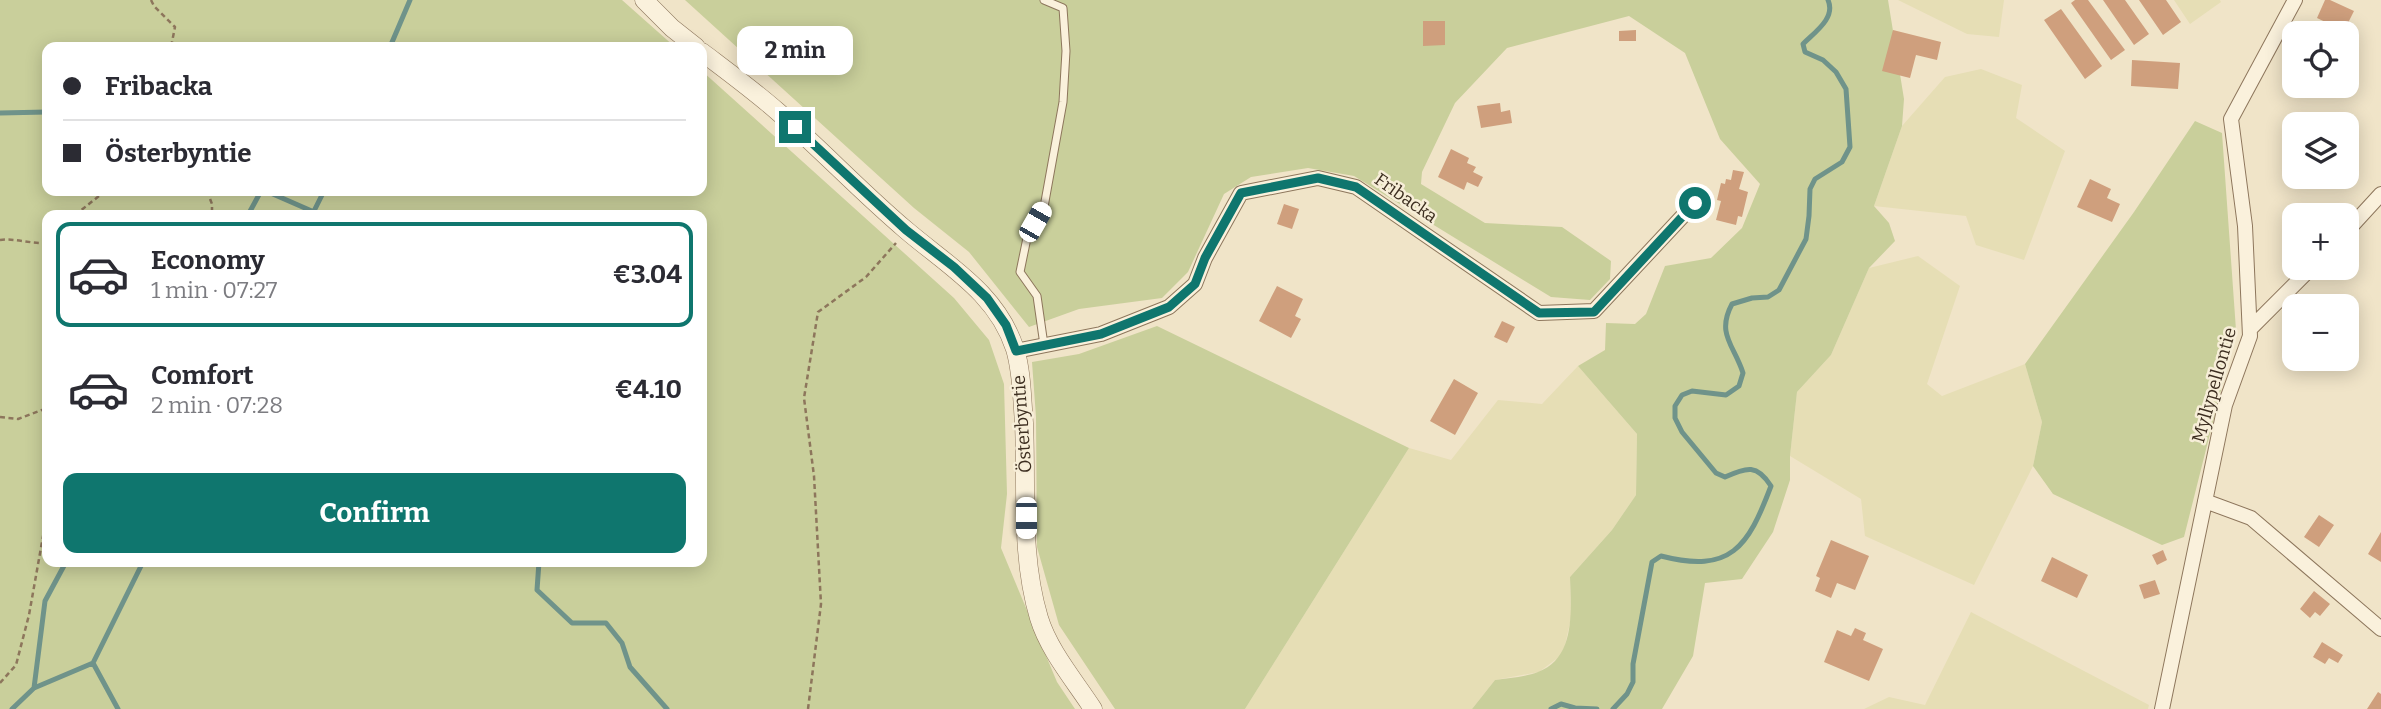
<!DOCTYPE html>
<meta charset="utf-8">
<style>
body{margin:0;font-family:Bitter,serif;background:#f7f7f7;color:#2b2b33;height:100vh;display:flex;flex-direction:column;font-size:26px;white-space:nowrap}
*{box-sizing:border-box;margin:0}
p{font-size:23px;color:#7c7c81}
.icon{flex:none;width:38px;height:38px;fill:none;stroke:currentColor;stroke-width:2;stroke-linecap:round;stroke-linejoin:round}
.map{position:relative;flex:1;overflow:hidden}
.sheet{position:absolute;left:42px;top:210px;width:665px;height:357px;display:flex;flex-direction:column;background:#fff;border-radius:14px;box-shadow:0 4px 18px #0003}
.sheet>*{flex:none}
.hud{position:absolute;left:42px;top:42px;width:665px;height:154px;border-radius:14px;box-shadow:0 4px 18px #0003;display:grid;align-content:center;height:154px;padding:0 21px;background:#fff}
.controls{position:absolute;left:2282px;top:21px;display:grid;gap:14px}
.controls a{display:grid;place-items:center;width:77px;height:77px;border-radius:14px;background:#fff;box-shadow:0 4px 18px #0003;font-size:35px}
.end{position:absolute;width:32px;height:32px;margin:-16px;border:9px solid #0f766e;background:#fff;box-shadow:0 0 0 4px #fff}
.from{border-radius:50%}
.bubble{position:absolute;height:49px;border-radius:14px;background:#fff;box-shadow:0 4px 18px #0003;font-size:23px;font-weight:700;line-height:49px;text-align:center}
.car{position:absolute;width:21px;height:42px;margin:-21px -10px;border-radius:9px;box-shadow:0 0 5px 2px #0007;background:linear-gradient(#fff 24%,#345 0 40%,#fff 0 76%,#345 0 86%,#fff 0)}
.hud b{display:flex;align-items:center;gap:24px;height:66px;font-size:26px}
.hud b+b{border-top:2px solid #e1e1e2}
.hud i{width:18px;height:18px;background:#2b2b33}
ul{padding:12px 0 0;list-style:none}
li{display:flex;align-items:center;gap:21px;height:105px;margin:0 14px 10px;padding:0 7px;border:4px solid transparent;border-radius:14px}
li div{flex:1}
li b{display:block;font-size:26px}
li em{font-style:normal;font-weight:700}
li.active{border-color:#0f766e}
li>.icon{width:63px;height:63px;stroke-width:1.5}
.cta{display:flex;gap:14px;margin-top:auto;padding:14px 21px}
.cta a{flex:1;height:80px;border-radius:14px;background:#0f766e;color:#fff;font-size:28px;font-weight:700;line-height:80px;text-align:center}
.map>svg:first-child{display:block}
.farmland{fill:#e6deb5}
.green{fill:#c9cf9b;fill-rule:evenodd}
.lines{fill:none;stroke-linecap:round;stroke-linejoin:round}
.stream{stroke:#6f938a;stroke-width:5}
.building{fill:#cf9f7d}
.service-casing{stroke:#8d765c;stroke-width:9}
.minor-casing{stroke:#8d765c;stroke-width:16}
.tertiary-casing{stroke:#8d765c;stroke-width:19}
.path{stroke:#8d765c;stroke-width:2.5;stroke-dasharray:5 3.5;stroke-linecap:butt}
.service{stroke:#faf1dc;stroke-width:7}
.minor{stroke:#faf1dc;stroke-width:14}
.tertiary{stroke:#faf1dc;stroke-width:18}
.route{stroke:#0f766e;stroke-width:9}
.labels{text-anchor:middle;dominant-baseline:central;stroke-width:5;stroke-linejoin:round;paint-order:stroke}
.street-label{font-size:18px;fill:#3d2e20;stroke:#f7eed8}
</style>
<div class="map">
<svg width="2381" height="709" viewBox="0 0 2381 709">
<rect width="100%" height="100%" fill="#f0e4c8"/>
<path class="farmland" d="M1898 0H2004L1999 37 1967 34Z
M2174 0H2220L2221 2 2190 24Z
M1981 69 2022 85 2016 118 2065 151 2024 260 1976 245 1966 216 1874 206 1902 126 1945 77Z
M1918 256 1960 286 1927 384 1942 396 2025 364 2042 422 2033 466 1974 585 1865 536 1861 499 1790 456 1797 392 1831 355 1869 268Z
M1578 366 1637 434 1636 495 1612 530 1570 577 1571 618 1563 654 1539 672 1495 680 1472 709H1245L1409 448 1451 460 1498 400 1542 404Z
M1971 612 2149 705 2148 709H1864L1889 697 1925 705Z"/>
<path class="green" d="M0 0H622L675 47H47V191H702V71L954 298 989 340 1004 384 1007 494 1001 548 1057 682 1075 709H0ZM47 215H702V562H47Z
M685 0H1888L1904 99 1902 126 1874 206 1889 223 1895 241 1869 268 1831 355 1797 392 1790 456V480L1773 532 1742 579 1705 583 1693 656 1662 709H1472L1495 680C1509 678 1525 677 1538 672 1576 658 1571 610 1570 577L1612 530 1636 495 1637 434 1578 366 1605 350 1606 323 1635 324 1646 314 1665 266 1711 258 1742 228 1760 184 1720 139 1685 53 1629 16 1507 48 1455 103 1422 172 1421 184 1485 223 1562 227 1611 261 1610 279 1590 300 1551 297 1354 176 1308 168 1251 177 1224 194 1188 272 1162 298 1079 309 1029 327 969 252 914 208Z
M2195 121 2222 133 2236 330 2184 537 2162 545 2053 494 2033 466 2042 422 2025 364 2134 212Z
M1157 326 1409 448 1245 709H1115L1059 625 1037 547 1036 417 1032 362 1079 354Z"/>
<g class="lines">
<path class="stream" d="M390 47 410 0
M0 113 47 112
M266 191 314 212
M248 215 261 191
M312 215 324 191
M539 562 537 590 572 623H606L622 643 630 667 667 709
M34 688 45 601 66 562
M12 709 34 688 93 663
M118 709 93 663 143 562
M1551 709 1561 704 1575 708 1597 709
M1613 709 1627 694 1633 682V664L1652 562 1661 556C1731 574 1748 547 1771 486 1757 464 1747 467 1725 477L1716 473 1682 432 1675 418V406L1682 395 1692 391 1726 395 1739 386 1743 373C1734 345 1716 334 1732 304L1752 298 1768 297 1779 290 1806 239 1809 216 1810 189 1815 179 1842 162 1850 147 1846 89 1836 72 1823 60 1805 52 1803 44C1815 32 1836 18 1828 0"/>
</g>
<path class="building" d="M2075 0H2088L2125 50 2111 60 2071 3Z
M2103 0H2125L2149 34 2134 45Z
M2139 0H2166L2181 22 2163 35Z
M2325 0H2330L2354 11 2344 31 2317 18Z
M2061 9 2102 66 2085 79 2044 20Z
M1423 21H1445V45L1423 46Z
M1636 30V41H1619V31Z
M1893 30 1941 42 1937 60 1916 55 1910 78 1882 71Z
M2132 60 2180 63 2178 89 2131 86Z
M1500 103 1501 112 1510 110 1512 123 1481 128 1477 106Z
M1451 149 1469 158 1467 163 1476 167 1473 172 1483 177 1478 187 1467 182 1464 190 1438 177Z
M1733 170 1744 172 1739 189 1748 192 1742 217 1738 216 1736 225 1716 220 1721 201 1717 200 1721 183 1725 184 1726 179 1731 180Z
M2090 179 2111 189 2107 198 2120 204 2112 222 2077 207Z
M1284 204 1299 209 1292 229 1277 224Z
M1277 286 1303 299 1295 316 1301 319 1291 338 1259 321Z
M1502 321 1515 327 1507 343 1494 337Z
M1454 379 1478 393 1455 435 1430 421Z
M2319 515 2334 525 2319 547 2304 537Z
M2381 532V562L2368 554Z
M1831 540 1869 556 1855 590 1837 583 1831 598 1815 591 1820 578 1816 576Z
M2163 550 2167 560 2157 565 2152 555Z
M2052 557 2088 575 2077 598 2041 581Z
M2155 580 2160 594 2144 599 2139 585Z
M2314 591 2330 604 2320 616 2315 612 2310 618 2300 609Z
M1855 628 1866 633 1863 640 1883 649 1869 681 1824 662 1837 630 1851 636Z
M2322 642 2343 655 2338 663 2329 658 2325 664 2313 657Z
M2378 692 2381 694V709H2367Z"/>
<g class="lines">
<defs>
<path id="service" d="M1044 0 1063 8 1066 51 1063 102 1044 207 1027 238 1020 272 1037 296 1044 345"/>
<path id="minor" d="M2347 231 2381 194
M2251 328 2311 268
M1016 351 1101 334 1169 307 1195 284 1205 258 1241 193 1318 178 1356 187 1539 313 1594 311 1695 203
M2205 501 2251 518 2381 629
M2162 709 2225 405 2250 336 2245 226 2231 119 2295 0"/>
<path id="tertiary" d="M644 0 672 28 696 47
M702 52C727 71 753 90 777 111 821 149 861 192 906 230 948 266 997 293 1015 349 1022 372 1022 399 1024 423 1027 488 1020 555 1039 618 1049 651 1075 681 1093 709"/>
</defs>
<use href="#service" class="service-casing"/>
<use href="#minor" class="minor-casing"/>
<use href="#tertiary" class="tertiary-casing"/>
<path class="path" d="M151 0 154 6 175 27 171 47
M122 191H143
M207 191 212 204V215
M75 215 99 196 114 191
M0 240C15 238 31 244 47 243
M0 417 18 419 47 408
M0 683 16 665 29 615 47 514
M808 709 821 604 814 476 804 398 818 312 866 277 896 243"/>
<use href="#service" class="service"/>
<use href="#minor" class="minor"/>
<use href="#tertiary" class="tertiary"/>
</g>
<g class="lines">
<path class="route" d="M795 127 906 230 954 267 987 298 1006 325 1016 351 1101 334 1169 307 1195 284 1205 258 1241 193 1318 178 1356 187 1539 313 1594 312 1695 203"/>
</g>
<g class="labels">
<g class="street-label">
<text transform="translate(1406 198) rotate(35)">Fribacka</text>
<text transform="translate(2214 385) rotate(-74)">Myllypellontie</text>
<text transform="translate(1022 424) rotate(-94)">Österbyntie</text>
</g>
</g>
</svg>
<div class="controls">
<a><svg class="icon" aria-label="locate" viewBox="0 0 24 24"><circle cx="12" cy="12" r="6"/><path d="M12 2v4M12 18v4M2 12h4M18 12h4"/></svg></a>
<a><svg class="icon" aria-label="layers" viewBox="0 0 24 24"><path d="M12 4l9 5-9 5-9-5zM3 14l9 5 9-5"/></svg></a>
<a>+</a>
<a>−</a>
</div>
<i class="end from" style="left:1695px;top:203px"></i>
<i class="end" style="left:795px;top:127px"></i>
<div class="bubble" style="left:737px;top:26px;width:116px">2 min</div>
<i class="car" style="left:1035px;top:222px;rotate:30deg"></i>
<i class="car" style="left:1026px;top:518px;rotate:180deg"></i>
<div class="hud">
<b><i class="from"></i>Fribacka</b>
<b><i></i>Österbyntie</b>
</div>
<section class="sheet">
<ul>
<li class="active"><svg class="icon" aria-label="car" viewBox="0 0 24 24"><path d="M5 17H2v-5l4-1 3-4h7l3 4 3 1v5h-3M9 17h6M6 11h13"/><circle cx="7" cy="17" r="2"/><circle cx="17" cy="17" r="2"/></svg><div><b>Economy</b><p>1 min · 07:27</p></div><em>€3.04</em></li>
<li><svg class="icon" aria-label="car" viewBox="0 0 24 24"><path d="M5 17H2v-5l4-1 3-4h7l3 4 3 1v5h-3M9 17h6M6 11h13"/><circle cx="7" cy="17" r="2"/><circle cx="17" cy="17" r="2"/></svg><div><b>Comfort</b><p>2 min · 07:28</p></div><em>€4.10</em></li>
</ul>
<div class="cta"><a>Confirm</a></div>
</section>
</div>
